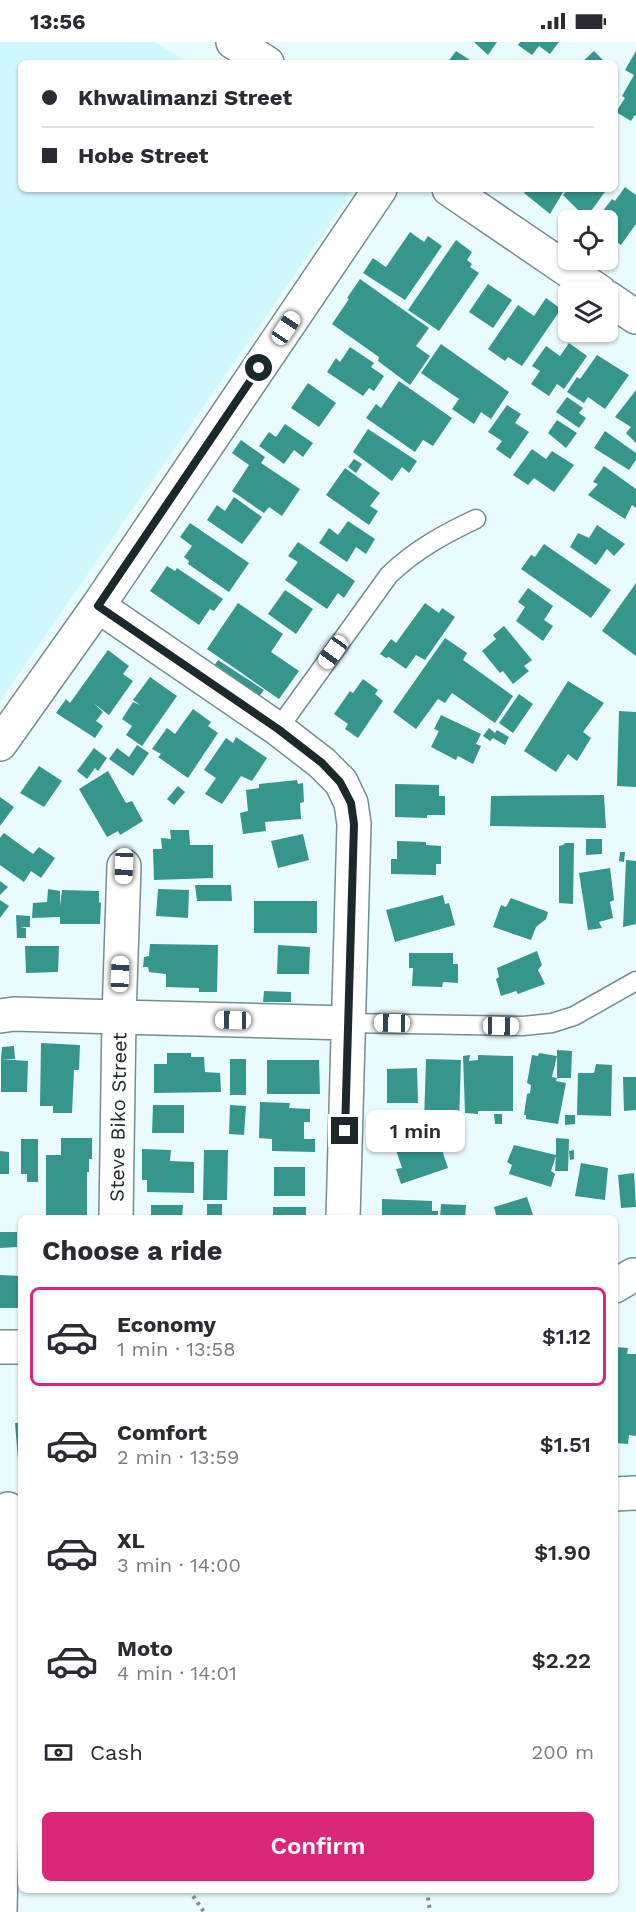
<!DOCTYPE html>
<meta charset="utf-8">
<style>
body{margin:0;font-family:"Work Sans",sans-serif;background:#f7f7f7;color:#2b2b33;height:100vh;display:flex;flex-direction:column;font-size:22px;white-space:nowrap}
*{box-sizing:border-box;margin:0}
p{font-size:20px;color:#7c7c81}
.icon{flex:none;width:33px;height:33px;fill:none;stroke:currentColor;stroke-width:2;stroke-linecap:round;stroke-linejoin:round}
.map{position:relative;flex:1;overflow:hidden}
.details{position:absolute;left:18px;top:1173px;width:600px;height:678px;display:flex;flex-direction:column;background:#fff;border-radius:9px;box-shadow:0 2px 4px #0004}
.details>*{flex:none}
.top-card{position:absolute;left:18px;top:18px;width:600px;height:132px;border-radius:9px;box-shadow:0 2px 4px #0004;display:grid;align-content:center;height:132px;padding:0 24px;background:#fff}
.buttons{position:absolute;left:558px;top:168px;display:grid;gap:12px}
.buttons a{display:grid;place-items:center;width:60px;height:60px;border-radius:9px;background:#fff;box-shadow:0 2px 4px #0004;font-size:30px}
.end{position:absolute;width:27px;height:27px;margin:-14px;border:8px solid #1d282a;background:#fff;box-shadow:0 0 0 3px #fff}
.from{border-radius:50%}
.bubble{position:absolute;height:42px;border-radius:9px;background:#fff;box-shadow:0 2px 4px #0004;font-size:20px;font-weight:600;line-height:42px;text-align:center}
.car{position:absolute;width:18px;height:36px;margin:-18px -9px;border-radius:8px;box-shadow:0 0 4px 2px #0007;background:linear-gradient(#fff 24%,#345 0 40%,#fff 0 76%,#345 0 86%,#fff 0)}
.top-card b{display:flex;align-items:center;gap:21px;height:57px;font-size:22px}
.top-card b+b{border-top:2px solid #e1e1e2}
.top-card i{width:15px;height:15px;background:#2b2b33}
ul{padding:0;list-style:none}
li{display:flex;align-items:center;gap:18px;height:99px;margin:0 12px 9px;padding:0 12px;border:3px solid transparent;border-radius:9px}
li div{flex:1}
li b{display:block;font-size:22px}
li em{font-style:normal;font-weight:600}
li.active{border-color:#db2777}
li>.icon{width:54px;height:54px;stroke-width:1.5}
h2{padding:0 24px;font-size:27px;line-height:72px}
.pay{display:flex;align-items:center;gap:15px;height:66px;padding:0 24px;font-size:22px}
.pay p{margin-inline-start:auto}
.button{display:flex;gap:12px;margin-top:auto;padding:12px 24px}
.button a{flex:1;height:69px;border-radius:9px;background:#db2777;color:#fff;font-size:24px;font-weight:600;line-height:69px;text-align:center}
.status{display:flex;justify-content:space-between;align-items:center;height:42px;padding:0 30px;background:#fff;direction:ltr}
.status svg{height:16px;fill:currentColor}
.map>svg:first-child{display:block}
.built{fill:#cff8fd}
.building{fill:#36968c}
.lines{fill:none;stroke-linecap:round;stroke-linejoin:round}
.lane-casing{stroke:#728e92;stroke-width:21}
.street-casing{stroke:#728e92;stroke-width:36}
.path{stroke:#7f8d8f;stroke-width:4;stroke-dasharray:3 4.5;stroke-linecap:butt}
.lane{stroke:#fff;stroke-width:18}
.street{stroke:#fff;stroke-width:33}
.route{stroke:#1d282a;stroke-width:8}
.labels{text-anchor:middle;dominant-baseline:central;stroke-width:4.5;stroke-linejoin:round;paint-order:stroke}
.street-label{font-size:20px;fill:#1d282a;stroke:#fff}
</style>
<div class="status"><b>13:56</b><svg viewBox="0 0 49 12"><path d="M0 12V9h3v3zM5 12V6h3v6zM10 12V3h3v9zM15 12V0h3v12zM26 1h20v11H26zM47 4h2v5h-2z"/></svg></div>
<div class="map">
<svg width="636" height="1870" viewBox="0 0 636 1870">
<rect width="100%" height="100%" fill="#e9fbfd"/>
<path class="built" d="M0 0H155L189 21H21V147H354L0 659Z"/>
<path class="building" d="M474 0H497L488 13Z
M520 0H559L550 12 539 4 532 13 518 3Z
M456 9 470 18 469 21H447Z
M594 9 606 21H581Z
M636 9V74L635 73 631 79 616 70 625 56 622 54 634 33 625 28Z
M625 145 636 153V182L621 203 608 194 610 190 608 188V178H596L612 157 615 159Z
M527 147H565L550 172 524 151Z
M568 147H607L586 176 563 153Z
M410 190 424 200 428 194 442 204 405 258 363 231 373 216 386 225Z
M456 198 472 210 467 218 472 222 470 225 479 231 439 289 408 268Z
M360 237 429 286 416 304 430 314 410 343 378 319 379 315 332 282 349 257 347 256Z
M488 242 512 258 493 286 469 270Z
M546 256 561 267 522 324 508 315 505 319 488 307 518 263 534 274Z
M569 301 587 314 564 347 557 342 549 354 531 342 540 329 532 324 546 304 560 314Z
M441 302 509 350 491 377 481 370 474 382 452 367 459 357 421 331Z
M350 305 374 321 371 325 384 334 374 349 369 346 363 354 327 330 336 316 340 320Z
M597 313 629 333 605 367 588 355 584 361 567 350 577 335 580 337Z
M399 339 452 376 433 404 423 398 415 410 366 376 376 362 381 366Z
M308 341 336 361 319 385 291 366Z
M636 348V401L626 391 631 385 615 375Z
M567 355 583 366 579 371 586 376 579 386 556 370Z
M507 363 521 372 515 381 529 390 510 417 496 407 502 399 488 390Z
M557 378 577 391 566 406 548 391Z
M285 382 313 401 303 415 294 408 284 422 259 404 269 390 276 395Z
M368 387 417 419 409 431 402 425 392 439 353 410Z
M605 389 636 411V418L629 428 594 406Z
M241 398 265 415 261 421 300 447 282 474 269 465 264 471 232 449 249 423 232 411Z
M532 407 546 417 552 409 574 423 554 450 534 436 528 443 513 433Z
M354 417 362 422 356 431 348 425Z
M604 424 636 447V466L632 463 625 477 588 453 598 442 593 440Z
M345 426 380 451 370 464 378 469 369 483 326 453Z
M234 455 262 475 242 502 207 478 217 463 225 469Z
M348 479 375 497 366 512 356 505 347 520 319 501 329 486 338 493Z
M190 481 249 521 229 550 188 522 189 519 184 515 192 504 180 495Z
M597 483 625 502 614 514 607 507 596 523 570 505 578 491 589 496Z
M298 500 355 539 344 556 338 551 327 567 285 538 298 520 288 514Z
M544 502 611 548 591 576 521 527 531 513 535 515Z
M167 524 175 529 177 526 223 557 214 569 210 567 199 583 150 549Z
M636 541V614L602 589Z
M528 546 553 564 544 578 553 584 543 599 516 579 525 565 518 560Z
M285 548 313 567 296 592 268 572Z
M238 561 283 592 271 610 299 629 279 657 207 607Z
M425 561 439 571 442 566 455 575 425 618 416 613 406 627 389 615 386 616 380 612 391 597 396 601Z
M504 584 532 618 524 624 529 629 513 642 503 629 500 631 482 609 496 597 493 593Z
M445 596 467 611 463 618 513 654 495 681 452 651 445 661 438 657 416 687 393 670Z
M108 608 129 624 123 632 133 639 109 673 93 661 103 670 96 679 103 684 95 696 56 671 66 657 70 661Z
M218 618 264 648 257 657 212 627Z
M150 635 177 654 142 704 126 693 132 684 122 677 133 660 140 663 133 658Z
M363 637 378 648 375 652 383 659 358 696 345 687 348 682 334 672 350 649 353 651Z
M568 639 604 661 583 690 591 696 577 719 568 712 556 730 524 709Z
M519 652 533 662 513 691 499 681Z
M193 667 211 680 208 684 218 691 188 736 158 715 161 712 152 707 167 686 175 692Z
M619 669 636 670V745L617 744Z
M441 673 481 692 476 702 481 704 473 722 458 714 456 718 431 705 439 689 434 687Z
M489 686 495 691 497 688 509 695 505 703 493 696 490 699 483 694Z
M236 695 267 716 252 739 241 734 222 762 205 752 216 736 204 728 226 696 233 701Z
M137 703 149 711 133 734 109 717 117 706 129 715Z
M94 706 107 716 98 729 95 726 87 737 77 729Z
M39 724 62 739 44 765 20 751Z
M108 729 126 761 132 759 143 779 120 793 118 789 107 795 79 747Z
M297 738 298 742 303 741 304 760 300 761 301 777 265 780 266 789 243 792 240 771 248 769 246 748 259 746V742Z
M395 742 439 743V754H445V773H427V776L395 775Z
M178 744 185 750 174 763 167 757Z
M604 753 606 786 490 784 491 754Z
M0 755 14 765 0 784Z
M170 788H189L190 803H213V836L154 838 153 807H162L161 796 171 797Z
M4 791 33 812 39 805 55 816 41 836 31 829 24 840 0 823V796Z
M303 792 309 818 278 826 271 799Z
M586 797H602V812L586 813Z
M397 799 426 800V803L441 804V822H436V833L391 832V817H397Z
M565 801H574L573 862 559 861V804L563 803Z
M620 810H625L624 820 619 819Z
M626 818 636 819V882L623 885Z
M610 826 614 858 610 860 613 876 599 880 602 886 588 888 579 831Z
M0 839 8 845 0 853Z
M195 843H231L232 859H197Z
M48 847 60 849V864L62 848 99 849V860L101 861 100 882H60V875L32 876 33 861 47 860Z
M158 847 189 848 188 876 156 874Z
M443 853 445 862 449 861 455 883 395 900 386 868Z
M511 856 548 870 546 877 536 885 531 898 493 885 501 863 506 865Z
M0 858 9 864 0 876Z
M254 859H317V891H254Z
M16 873 30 874V885H20L26 886V896H17Z
M150 902 218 903 217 950H199V946L166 945V932L149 930 148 925H143L144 915 149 914Z
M278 903 310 905 309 932H277Z
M25 904H59L58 930 26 931Z
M537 909 542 923 538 928 545 942 518 952 516 949 501 954 496 937 499 935 497 926Z
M409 911H453V922H458V941L443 940 442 945 412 944 413 926H409Z
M264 949 291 950V960H263Z
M41 1001 80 1003 79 1028H74L72 1071H53V1064H40Z
M14 1004 15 1017H1L28 1019 27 1050H1V1017L2 1005Z
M557 1008 572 1009 571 1036H557L556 1039 566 1041 558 1082 526 1077V1073H524L527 1052 530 1051 531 1043 527 1041 532 1013 538 1014 539 1011 557 1014 552 1035 557 1036Z
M167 1011H191V1015H204L205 1030 220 1031 221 1050 154 1051V1022H167Z
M470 1013 469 1019 478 1018V1013L513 1014V1069H478V1072L465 1071 463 1014Z
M230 1017H246V1053H230Z
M426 1017 461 1018 459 1081 424 1080Z
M267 1018H319L320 1052H267Z
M596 1022 612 1023 611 1074 577 1073 578 1031H594Z
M417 1026 418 1061H387V1027Z
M623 1035H636V1068L624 1069Z
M260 1060 290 1061 289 1066 310 1067V1080H304V1097H315V1110L272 1109V1097L259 1096Z
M153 1063H184V1091H152Z
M230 1063 246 1064 244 1093 229 1092Z
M494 1072H502V1082H495Z
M565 1073H575V1082L565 1083Z
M61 1096H92V1117H89V1130H87V1176H46V1113H61Z
M556 1096 569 1097 568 1129H555L556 1114 551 1129 555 1132 551 1145 509 1132 512 1123 507 1120 514 1103 556 1113Z
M21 1097H38V1140H27V1132H21Z
M439 1099 448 1126 401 1142 396 1127 402 1126 396 1108 422 1100 424 1104Z
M142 1107 171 1108 170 1119 194 1120V1151L147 1150V1138H142Z
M204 1108H228L227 1158H203Z
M574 1108V1117L570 1118 569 1109Z
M0 1109 9 1110V1132H0Z
M581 1121 608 1126 605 1158 575 1154Z
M274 1125H305V1154H274Z
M634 1131 636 1165 621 1166 618 1133Z
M527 1155 534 1176H497L494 1165Z
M382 1157 432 1159V1169H438V1176H382Z
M207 1162H222V1176H207Z
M441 1162 466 1163 465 1176H440Z
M151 1163H183L182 1176H151Z
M273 1165H306V1176H273Z
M0 1190H17V1205L0 1206Z
M0 1233 21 1234V1266H0Z
M615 1305 628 1306 627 1312H636V1394L629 1393 628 1402 615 1401Z
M15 1381H21V1417H18Z"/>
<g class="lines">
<defs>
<path id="lane" d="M278 687 389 533C415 508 444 492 476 477
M348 981 523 984 552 981 574 974 636 939"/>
<path id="street" d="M233 0 267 21
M449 147 600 250
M608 256 636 275
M98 564 278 687 322 721 341 740 351 761 354 782 343 1176
M0 702 98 564 380 147
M124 824 119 975 348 981
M0 974 14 972 119 975 116 1176
M615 1244 633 1233
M0 1305H21
M615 1452 636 1451
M0 1870 8 1467"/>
</defs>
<use href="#lane" class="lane-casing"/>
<use href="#street" class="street-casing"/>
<path class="path" d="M189 1848 204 1870
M427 1848 430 1870"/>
<use href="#lane" class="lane"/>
<use href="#street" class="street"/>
</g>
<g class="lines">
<path class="route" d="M259 326 98 564 278 687 322 721 340 740 351 761 354 782 345 1089"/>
</g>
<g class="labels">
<g class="street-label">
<text transform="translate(118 1075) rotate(-89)">Steve Biko Street</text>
</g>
</g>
</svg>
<div class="buttons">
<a><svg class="icon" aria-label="locate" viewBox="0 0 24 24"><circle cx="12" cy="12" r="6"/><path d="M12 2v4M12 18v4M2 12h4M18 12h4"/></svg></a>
<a><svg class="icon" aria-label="layers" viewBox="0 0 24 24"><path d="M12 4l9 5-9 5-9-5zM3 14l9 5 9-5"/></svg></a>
</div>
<i class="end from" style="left:259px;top:326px"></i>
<i class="end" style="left:345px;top:1089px"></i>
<div class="bubble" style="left:366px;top:1068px;width:99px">1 min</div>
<i class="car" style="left:286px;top:286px;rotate:34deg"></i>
<i class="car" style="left:333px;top:610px;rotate:216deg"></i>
<i class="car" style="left:124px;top:824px;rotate:182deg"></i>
<i class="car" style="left:120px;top:932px;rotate:2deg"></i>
<i class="car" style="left:233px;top:978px;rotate:271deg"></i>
<i class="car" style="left:392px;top:981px;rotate:271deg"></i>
<i class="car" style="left:501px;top:984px;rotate:91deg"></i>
<div class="top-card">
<b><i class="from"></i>Khwalimanzi Street</b>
<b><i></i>Hobe Street</b>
</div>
<section class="details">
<h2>Choose a ride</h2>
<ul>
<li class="active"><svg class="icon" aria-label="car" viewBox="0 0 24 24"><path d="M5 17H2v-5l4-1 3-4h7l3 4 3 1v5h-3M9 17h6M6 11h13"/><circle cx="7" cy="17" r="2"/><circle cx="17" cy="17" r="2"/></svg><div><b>Economy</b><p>1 min · 13:58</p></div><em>$1.12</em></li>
<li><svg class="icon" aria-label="car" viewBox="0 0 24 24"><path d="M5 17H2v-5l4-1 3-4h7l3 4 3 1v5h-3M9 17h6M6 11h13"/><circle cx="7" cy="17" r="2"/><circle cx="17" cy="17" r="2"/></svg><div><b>Comfort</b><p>2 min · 13:59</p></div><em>$1.51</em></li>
<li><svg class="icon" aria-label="car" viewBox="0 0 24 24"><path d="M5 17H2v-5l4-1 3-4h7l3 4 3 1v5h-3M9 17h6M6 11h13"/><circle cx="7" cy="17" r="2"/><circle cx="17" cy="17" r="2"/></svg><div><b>XL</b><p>3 min · 14:00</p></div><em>$1.90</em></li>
<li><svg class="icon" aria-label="car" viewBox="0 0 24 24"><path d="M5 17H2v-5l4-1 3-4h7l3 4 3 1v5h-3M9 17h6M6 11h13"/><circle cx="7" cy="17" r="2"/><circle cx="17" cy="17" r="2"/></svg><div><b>Moto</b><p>4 min · 14:01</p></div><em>$2.22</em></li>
</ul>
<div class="pay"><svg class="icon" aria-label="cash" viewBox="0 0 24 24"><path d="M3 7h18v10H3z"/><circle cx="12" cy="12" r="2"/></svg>Cash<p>200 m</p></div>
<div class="button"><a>Confirm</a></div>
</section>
</div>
